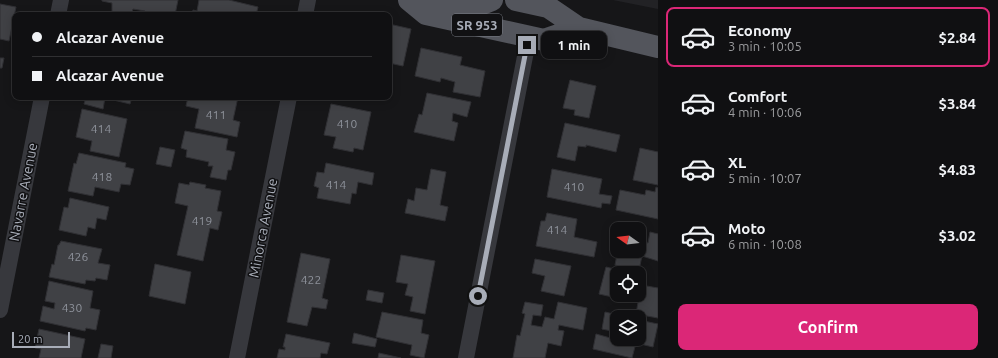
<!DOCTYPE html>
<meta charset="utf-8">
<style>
body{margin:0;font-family:Ubuntu,sans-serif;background:#1e1e20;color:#f1f3f6;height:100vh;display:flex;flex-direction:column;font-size:15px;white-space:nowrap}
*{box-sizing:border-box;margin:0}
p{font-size:13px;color:#9c9d9f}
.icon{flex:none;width:22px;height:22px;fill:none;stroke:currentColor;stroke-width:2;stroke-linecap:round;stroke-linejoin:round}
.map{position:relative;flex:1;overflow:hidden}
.drawer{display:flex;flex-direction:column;background:#101012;width:340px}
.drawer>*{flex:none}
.top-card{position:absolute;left:12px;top:12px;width:380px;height:88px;border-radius:8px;box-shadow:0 2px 10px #0003,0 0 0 1px #303032;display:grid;align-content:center;height:88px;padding:0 20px;background:#101012}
.needle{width:26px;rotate:284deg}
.controls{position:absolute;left:610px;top:222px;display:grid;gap:8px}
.controls a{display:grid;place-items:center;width:36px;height:36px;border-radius:8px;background:#101012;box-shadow:0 2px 10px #0003,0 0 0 1px #303032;font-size:20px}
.scale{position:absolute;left:12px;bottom:10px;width:58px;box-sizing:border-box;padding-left:4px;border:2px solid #a8adb8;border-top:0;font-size:11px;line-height:14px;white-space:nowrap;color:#a8adb8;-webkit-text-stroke:3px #111113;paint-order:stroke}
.end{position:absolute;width:18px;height:18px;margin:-9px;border:5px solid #a8adb8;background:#111;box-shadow:0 0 0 2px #111}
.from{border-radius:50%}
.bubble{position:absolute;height:28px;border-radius:8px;background:#101012;box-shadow:0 2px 10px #0003,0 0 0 1px #303032;font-size:13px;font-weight:700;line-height:28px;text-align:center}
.top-card b{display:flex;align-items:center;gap:14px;height:38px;font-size:15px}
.top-card b+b{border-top:1px solid #303032}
.top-card i{width:10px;height:10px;background:#f1f3f6}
ul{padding:7px 0 0;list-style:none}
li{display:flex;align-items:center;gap:12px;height:60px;margin:0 8px 6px;padding:0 12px;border:2px solid transparent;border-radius:8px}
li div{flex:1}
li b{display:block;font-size:15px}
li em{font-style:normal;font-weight:700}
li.on{border-color:#db2777}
li>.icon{width:36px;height:36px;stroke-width:1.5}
.primary-button{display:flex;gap:8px;margin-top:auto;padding:8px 20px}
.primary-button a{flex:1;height:46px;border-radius:8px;background:#db2777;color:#fff;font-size:16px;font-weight:700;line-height:46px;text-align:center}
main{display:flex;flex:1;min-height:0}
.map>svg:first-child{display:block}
.built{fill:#222225}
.building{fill:#404145;stroke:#303034}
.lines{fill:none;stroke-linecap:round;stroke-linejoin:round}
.street{stroke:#37383d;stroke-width:16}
.primary{stroke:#53555c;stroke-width:22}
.route{stroke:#a8adb8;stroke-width:5}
.labels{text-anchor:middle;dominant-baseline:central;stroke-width:3;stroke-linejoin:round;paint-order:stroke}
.number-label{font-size:12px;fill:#8e929b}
.shield{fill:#111113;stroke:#7b7e86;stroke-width:1}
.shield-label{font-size:13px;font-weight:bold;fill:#a8adb8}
.street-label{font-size:14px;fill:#a8adb8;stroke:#111113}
</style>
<main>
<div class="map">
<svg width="658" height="358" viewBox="0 0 658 358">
<rect width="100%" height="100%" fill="#161618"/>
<path class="built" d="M613 0H658V9Z"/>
<path class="building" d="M102 0H178L175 15H144L145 11 133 9 131 15H122L112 13V3L102 1Z
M199 0H229L258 7 256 15H192L193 10 197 11Z
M0 4 16 7 9 41 0 39Z
M389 24 411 29 403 66 389 63Z
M421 48 462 57 460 65 485 71 480 97 453 92 455 82 441 78 440 82 415 76Z
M0 58H4L2 68H0Z
M570 80 596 86 589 118 574 115 575 110 563 108Z
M427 93 471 102 467 117 453 113 452 121 458 123 454 141 414 132 419 114 422 115Z
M86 97H132L130 104 105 98 103 109 84 104Z
M188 97H238L233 120 240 122 237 137 195 128 199 109 186 106Z
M331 104 371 112 363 150 354 148 353 152 333 148 336 137 324 135Z
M82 109 127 119 119 157 90 151 92 141 76 137Z
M565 123 620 135 616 152 586 145V147L578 146 575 161 557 157Z
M185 131 228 139 226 150 235 152 231 170H228L226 180 210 177 213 166H208L209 162 186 157 187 150 181 148Z
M160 147 175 150 171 167 156 164Z
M640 148 658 152V185L633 180Z
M79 153 126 163 125 167 134 169 130 185 121 184 119 192 95 187 93 196 68 191 74 163 76 164Z
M326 163 374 173 372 185 358 182 356 194 352 193 350 204 317 198 319 188 314 186 317 172 324 173Z
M431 169 446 172 440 205 448 207 445 221 405 213 408 199 414 201 416 188 427 190Z
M552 169 602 179 599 194 612 196 610 204 602 203 601 208 547 197Z
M190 182 206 185 205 188 221 191 217 211 222 212 218 230 210 228 203 261 177 255 188 206 175 203 179 183 189 185Z
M656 187 658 188V219L616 210 620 190 645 195 646 190 655 192Z
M70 198 109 207 106 220 97 218 95 229 88 227 86 236 59 230 64 207 68 208Z
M547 213 577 219 574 237 597 242 594 257 536 246 541 221H545Z
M650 232 658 234V261L642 256 639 270 615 265 617 254 624 255 625 251H639V241L648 243Z
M61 241 102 249 98 263 110 265 107 280 96 278 95 281 86 280 85 284 49 277 52 264 54 265 58 245H59Z
M301 253 330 259 322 298 328 300 326 309 312 307 307 326 287 322Z
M401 255 435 261 425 314 410 311 413 297 405 295 408 284 396 282Z
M535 259 571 266 564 296 541 291 545 276 532 273Z
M155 264 191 272 185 304 149 296Z
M606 267 623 271 622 273H617V298L599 294Z
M49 281 93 291 90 308 100 310 96 330 86 328 85 331 40 321 43 306 54 309 55 303 45 301Z
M641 285 658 288V318L636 314Z
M368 290 384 293 382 303 366 300Z
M525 302 543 305 541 316 533 315 531 325 542 327 545 317 554 319 558 302 587 308 583 330 559 325 558 330 564 331 561 346 548 343 545 358H513L517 335 520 336 525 314 522 313Z
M382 312 423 320 421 333 429 335 424 358 410 355 412 345 376 337Z
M605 312 627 317H617V339H639V320L658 324 653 347 636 343 632 358 593 349 596 334 614 339 616 332 602 329Z
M39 329 85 339 81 358H39L41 349 35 348Z
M354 333 377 339 375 347 352 343Z
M286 334 330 343 327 354 321 353 320 358H277L279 349 285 350V347H283Z
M101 344 113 346 111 358H98Z
M379 353 401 358H378Z"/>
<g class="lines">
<path class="street" d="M58 15 61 0
M305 15 308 0
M0 310 42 97
M237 358 289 97
M466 358 529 36"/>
<path class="primary" d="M409 0 426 14 544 40 579 28
M516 0 548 7 579 28 658 47
M436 2 471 8 477 6 492 0"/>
</g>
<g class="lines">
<path class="route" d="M478 296 527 45"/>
</g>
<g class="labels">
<g class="number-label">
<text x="216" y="114">411</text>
<text x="347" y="123">410</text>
<text x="101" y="128">414</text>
<text x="102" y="176">418</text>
<text x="336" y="184">414</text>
<text x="574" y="186">410</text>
<text x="202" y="220">419</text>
<text x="557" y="229">414</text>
<text x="78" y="256">426</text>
<text x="311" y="279">422</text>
<text x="72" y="307">430</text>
</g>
<rect class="shield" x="452" y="14" width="50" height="22" rx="3"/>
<g class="shield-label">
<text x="477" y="25">SR 953</text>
</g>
<g class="street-label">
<text transform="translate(23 192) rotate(-79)">Navarre Avenue</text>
<text transform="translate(263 228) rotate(-79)">Minorca Avenue</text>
</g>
</g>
</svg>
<div class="controls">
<a><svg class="needle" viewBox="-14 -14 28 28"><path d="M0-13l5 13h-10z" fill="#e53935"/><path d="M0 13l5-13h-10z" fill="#9c9d9f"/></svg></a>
<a><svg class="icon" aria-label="locate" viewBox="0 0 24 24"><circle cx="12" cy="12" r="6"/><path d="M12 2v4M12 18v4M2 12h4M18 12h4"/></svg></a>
<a><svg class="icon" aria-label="layers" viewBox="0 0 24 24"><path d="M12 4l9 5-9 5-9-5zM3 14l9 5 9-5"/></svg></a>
</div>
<div class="scale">20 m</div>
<i class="end from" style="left:478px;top:296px"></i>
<i class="end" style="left:527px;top:45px"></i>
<div class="bubble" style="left:541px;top:31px;width:66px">1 min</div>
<div class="top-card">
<b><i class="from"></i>Alcazar Avenue</b>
<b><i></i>Alcazar Avenue</b>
</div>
</div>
<section class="drawer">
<ul>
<li class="on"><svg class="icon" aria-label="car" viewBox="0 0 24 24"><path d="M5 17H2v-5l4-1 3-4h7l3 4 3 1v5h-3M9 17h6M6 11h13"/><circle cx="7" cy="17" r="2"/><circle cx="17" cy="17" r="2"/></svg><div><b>Economy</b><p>3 min · 10:05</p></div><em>$2.84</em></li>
<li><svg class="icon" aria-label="car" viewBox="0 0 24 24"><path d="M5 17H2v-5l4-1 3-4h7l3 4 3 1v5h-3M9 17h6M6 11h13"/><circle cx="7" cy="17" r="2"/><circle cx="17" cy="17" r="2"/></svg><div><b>Comfort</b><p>4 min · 10:06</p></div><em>$3.84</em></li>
<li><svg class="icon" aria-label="car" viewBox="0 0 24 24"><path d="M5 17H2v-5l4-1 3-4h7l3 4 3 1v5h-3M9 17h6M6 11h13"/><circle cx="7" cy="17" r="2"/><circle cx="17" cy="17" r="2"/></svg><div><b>XL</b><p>5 min · 10:07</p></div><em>$4.83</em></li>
<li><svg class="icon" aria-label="car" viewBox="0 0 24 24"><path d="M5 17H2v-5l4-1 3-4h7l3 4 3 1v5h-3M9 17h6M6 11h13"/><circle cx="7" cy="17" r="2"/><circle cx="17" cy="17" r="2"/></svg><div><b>Moto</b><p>6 min · 10:08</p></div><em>$3.02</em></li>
</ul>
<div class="primary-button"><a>Confirm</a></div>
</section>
</main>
